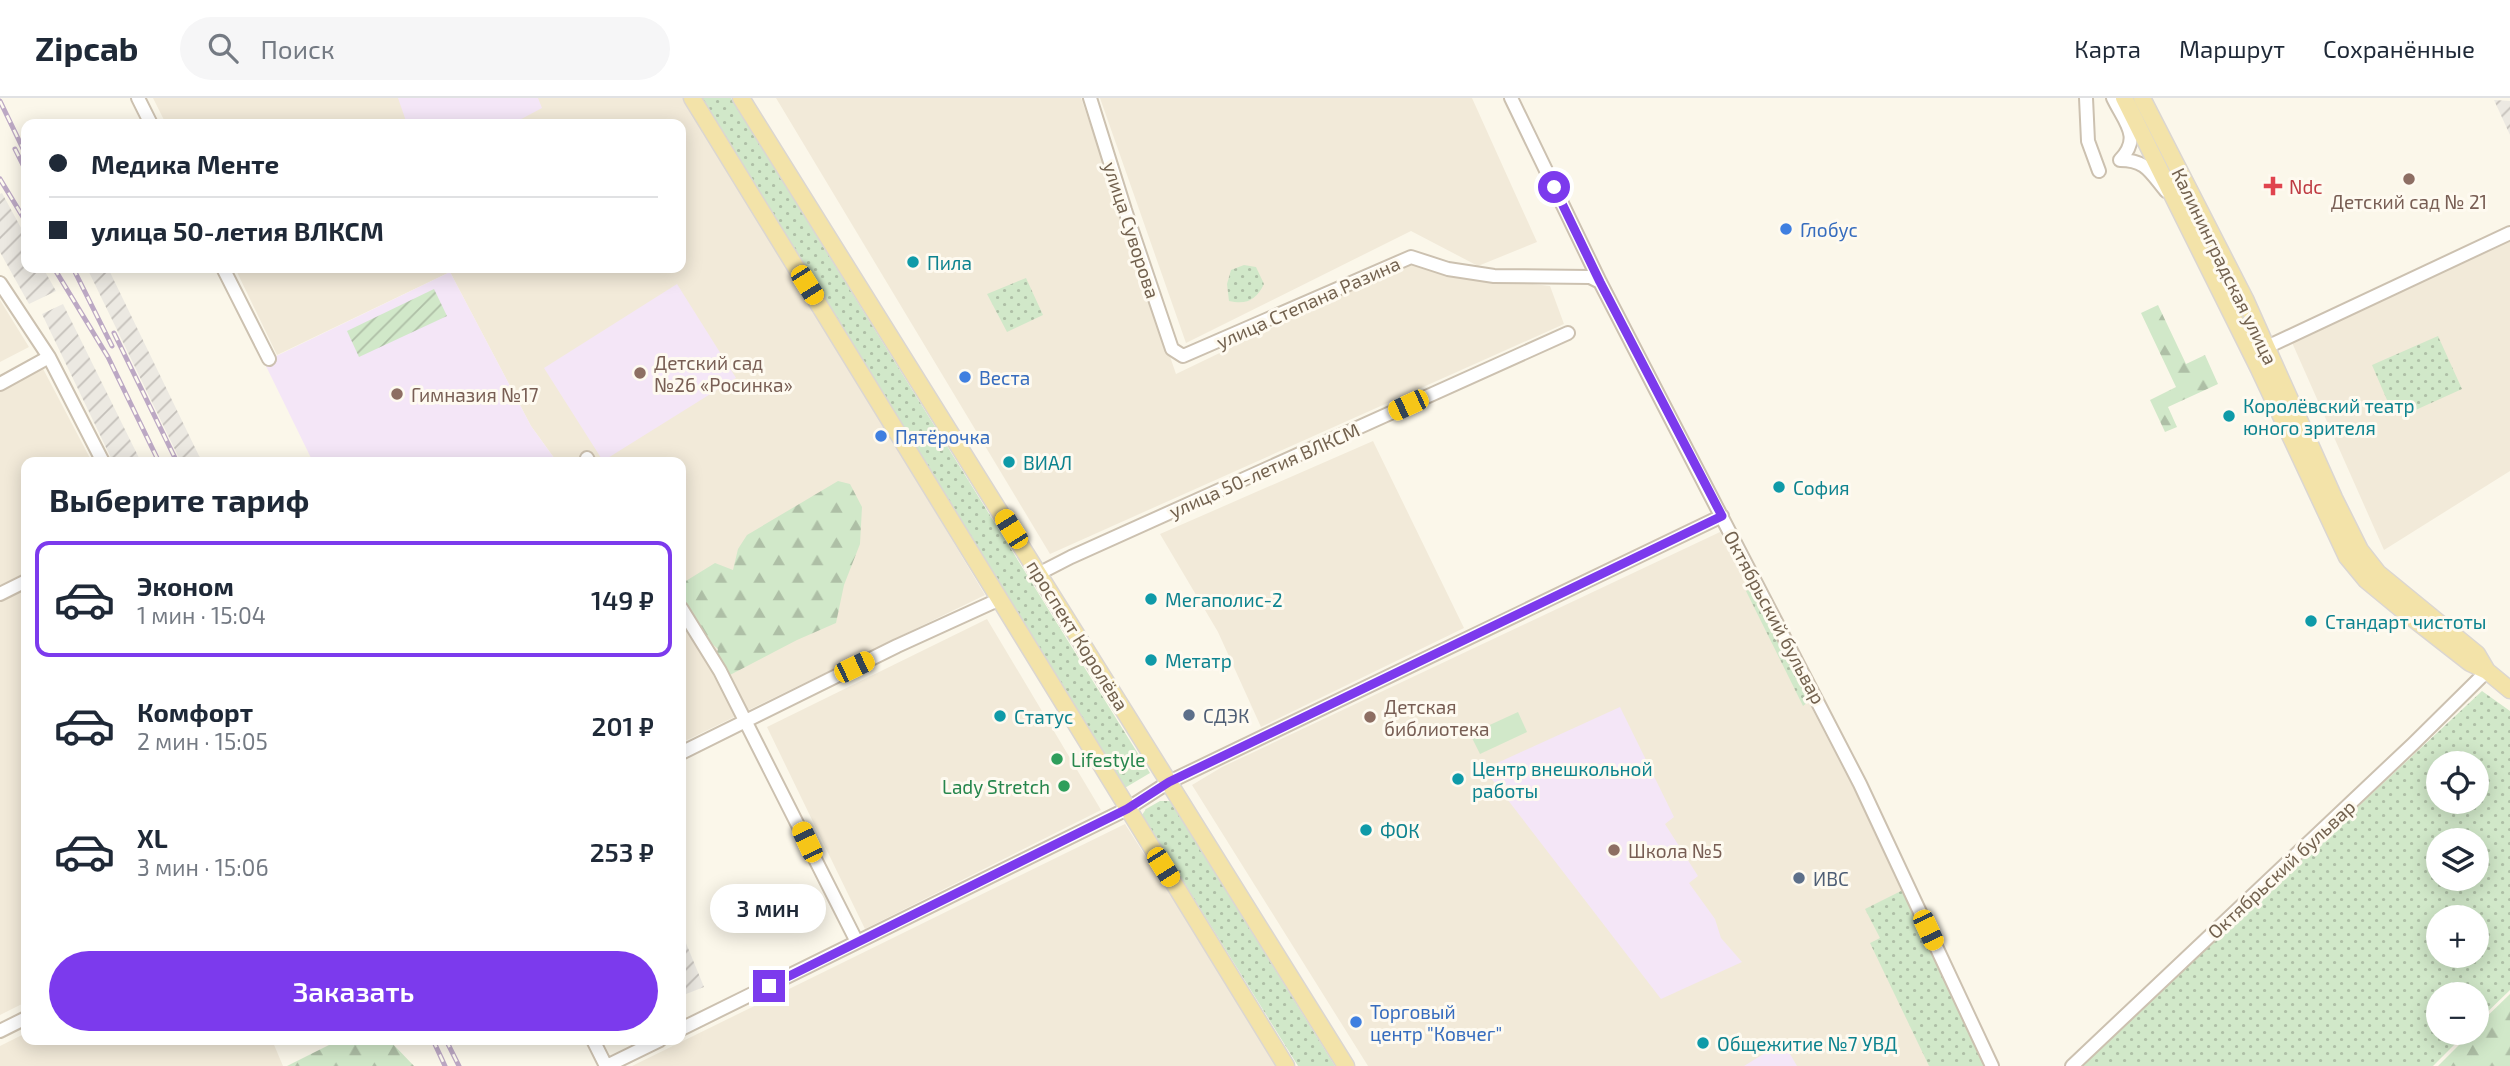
<!DOCTYPE html>
<html lang="ru">
<meta charset="utf-8">
<style>
body{margin:0;font-family:"Exo 2",sans-serif;background:#f6f6f7;color:#1f2937;height:100vh;display:flex;flex-direction:column;font-size:26px;white-space:nowrap}
*{box-sizing:border-box;margin:0}
p{font-size:23px;color:#747a83}
.icon{flex:none;width:38px;height:38px;fill:none;stroke:currentColor;stroke-width:2;stroke-linecap:round;stroke-linejoin:round}
.map{position:relative;flex:1;overflow:hidden}
.details{position:absolute;left:21px;top:359px;width:665px;height:588px;display:flex;flex-direction:column;background:#fff;border-radius:14px;box-shadow:0 4px 18px #0003}
.details>*{flex:none}
.banner{position:absolute;left:21px;top:21px;width:665px;height:154px;border-radius:14px;box-shadow:0 4px 18px #0003;display:grid;align-content:center;height:154px;padding:0 28px;background:#fff}
.buttons{position:absolute;left:2426px;top:653px;display:grid;gap:14px}
.buttons a{display:grid;place-items:center;width:63px;height:63px;border-radius:50%;background:#fff;box-shadow:0 4px 18px #0003;font-size:35px}
.end{position:absolute;width:32px;height:32px;margin:-16px;border:9px solid #7c3aed;background:#fff;box-shadow:0 0 0 4px #fff}
.from{border-radius:50%}
.bubble{position:absolute;height:49px;border-radius:24px;background:#fff;box-shadow:0 4px 18px #0003;font-size:23px;font-weight:600;line-height:49px;text-align:center}
.car{position:absolute;width:21px;height:42px;margin:-21px -10px;border-radius:9px;box-shadow:0 0 5px 2px #0007;background:linear-gradient(#f5c518 24%,#345 0 40%,#f5c518 0 76%,#345 0 86%,#f5c518 0)}
.banner b{display:flex;align-items:center;gap:24px;height:66px;font-size:26px}
.banner b+b{border-top:2px solid #e0e1e3}
.banner i{width:18px;height:18px;background:#1f2937}
ul{padding:0;list-style:none}
li{display:flex;align-items:center;gap:21px;height:116px;margin:0 14px 10px;padding:0 14px;border:4px solid transparent;border-radius:14px}
li div{flex:1}
li b{display:block;font-size:26px}
li em{font-style:normal;font-weight:600}
li.current{border-color:#7c3aed}
li>.icon{width:63px;height:63px;stroke-width:1.5}
h2{padding:0 28px;font-size:32px;line-height:84px}
.primary-button{display:flex;gap:14px;margin-top:auto;padding:14px 28px}
.primary-button a{flex:1;height:80px;border-radius:42px;background:#7c3aed;color:#fff;font-size:28px;font-weight:600;line-height:80px;text-align:center}
header{display:flex;align-items:center;gap:42px;box-sizing:border-box;height:98px;padding:0 35px;background:#fff;border-bottom:2px solid #e0e1e3}
header strong{font-size:33px}
nav{display:flex;gap:38px;margin-inline-start:auto;font-size:24px}
.search{width:490px;height:63px;background:#f6f6f7;display:flex;align-items:center;gap:18px;box-sizing:border-box;padding:0 24px;border-radius:38px;color:#747a83;font-size:26px}
.map>svg:first-child{display:block}
.residential{fill:#f2ead9}
.industrial{fill:url(#industrial-furrows)}
.education{fill:#f4e6f7}
.grass{fill:url(#grass-dots);fill-rule:evenodd}
.forest{fill:url(#forest-firs)}
.garden{fill:url(#garden-furrows)}
.pitch{fill:#d1e8c9}
.lines{fill:none;stroke-linecap:round;stroke-linejoin:round}
.minor-casing{stroke:#ccc1b0;stroke-width:16}
.major-casing{stroke:#dbd6d1;stroke-width:19}
.minor{stroke:#fff;stroke-width:12}
.major{stroke:#f3e3a9;stroke-width:16}
.rail-casing{stroke:#bca8c4;stroke-width:5}
.rail{stroke:#fefaf0;stroke-width:2.5;stroke-dasharray:8;stroke-linecap:butt}
.route{stroke:#7c3aed;stroke-width:9}
.education-dot{fill:#8d6e63;stroke:#fefaf0;stroke-width:2.5}
.health-dot{fill:#e0444e;stroke:#fefaf0;stroke-width:2.5}
.shop-dot{fill:#3f7fe0;stroke:#fefaf0;stroke-width:2.5}
.culture-dot{fill:#0f9aa8;stroke:#fefaf0;stroke-width:2.5}
.service-dot{fill:#5c6f8a;stroke:#fefaf0;stroke-width:2.5}
.leisure-dot{fill:#2e9e5b;stroke:#fefaf0;stroke-width:2.5}
.labels{text-anchor:middle;dominant-baseline:central;stroke-width:6;stroke-linejoin:round;paint-order:stroke}
.health-label{font-size:19px;fill:#be3a42;stroke:#fefaf0;text-anchor:start}
.education-label{font-size:19px;fill:#785e54;stroke:#fefaf0;text-anchor:start}
.shop-label{font-size:19px;fill:#366cbe;stroke:#fefaf0;text-anchor:start}
.street-label{font-size:19px;fill:#73624f;stroke:#fefaf0}
.culture-label{font-size:19px;fill:#0d838f;stroke:#fefaf0;text-anchor:start}
.service-label{font-size:19px;fill:#4e5e75;stroke:#fefaf0;text-anchor:start}
.leisure-label{font-size:19px;fill:#27864d;stroke:#fefaf0;text-anchor:start}
</style>
<header>
<strong>Zipcab</strong>
<div class="search"><svg class="icon" aria-label="search" viewBox="0 0 24 24"><circle cx="10" cy="10" r="6"/><path d="M15 15l6 6"/></svg>Поиск</div>
<nav><a>Карта</a><a>Маршрут</a><a>Сохранённые</a></nav>
</header>
<div class="map">
<svg width="2510" height="968" viewBox="0 0 2510 968">
<defs>
<pattern id="industrial-furrows" width="10" height="10" patternUnits="userSpaceOnUse" patternTransform="scale(1.75)"><rect width="10" height="10" fill="#ece9e2"/><path d="M-1 1l2-2M0 10L10 0M9 11l2-2" fill="none" stroke="#c4c0ba"/></pattern>
<pattern id="grass-dots" width="8" height="8" patternUnits="userSpaceOnUse" patternTransform="scale(1.75)"><rect width="8" height="8" fill="#d1e8c9"/><path d="M2 2h.1M6 6h.1" fill="none" stroke="#aebfa6" stroke-width="1.8" stroke-linecap="round"/></pattern>
<pattern id="forest-firs" width="22" height="20" patternUnits="userSpaceOnUse" patternTransform="scale(1.75)"><rect width="22" height="20" fill="#d1e8c9"/><path d="M5 1l3.5 6h-7zM16 11l3.5 6h-7z" fill="#aebfa6"/></pattern>
<pattern id="garden-furrows" width="10" height="10" patternUnits="userSpaceOnUse" patternTransform="scale(1.75)"><rect width="10" height="10" fill="#d1e8c9"/><path d="M-1 1l2-2M0 10L10 0M9 11l2-2" fill="none" stroke="#aebfa6"/></pattern>
</defs>
<rect width="100%" height="100%" fill="#fbf7ea"/>
<path class="residential" d="M153 0H684L860 288 985 497 681 645V364H557L531 328 450 174 277 257 235 170H681V26H166Z
M776 0H1081L1176 276 1413 162 1461 178 1550 188 1564 226 1050 456Z
M1100 0H1472L1537 144 1478 168 1411 133 1186 245Z
M2510 142V373L2384 452 2290 240Z
M0 202 29 249 0 264Z
M40 265 92 364H26V474L0 487V286Z
M1373 343 1464 530 1261 629 1218 534 1160 436Z
M1720 434 1874 730 1983 968H1368L1192 687 1222 669Z
M26 491V904L0 917V504Z
M987 521 1101 712 865 831 767 629Z
M1125 726 1280 968H632Z
M26 935V942H272L283 968H0V948Z"/>
<path class="industrial" d="M2494 2 2510 3V37Z
M2 95 26 139V170H43L56 193 29 206 0 154V96Z
M87 170H108L202 364H181Z
M63 206 141 364H113L42 216Z
M681 833 704 889 681 898Z"/>
<path class="education" d="M398 0H538L542 10 512 26H407Z
M450 174 531 328 557 364H313L264 264Z
M677 186 736 280 603 363 544 270Z
M1620 609 1674 719 1665 726 1698 778 1689 785 1715 821 1721 840 1742 864 1661 901 1484 671Z
M1783 944 1797 968H1744Z"/>
<path class="grass" d="M696 0H731L1150 675 1123 691Z
M1244 167 1256 169 1264 186C1256 202 1247 207 1229 203L1227 186 1231 172Z
M1026 180 1043 217 1007 234 987 196Z
M2438 238 2462 291 2409 315 2390 309 2372 267Z
M1756 489 1813 600 1803 608 1746 493Z
M2482 593 2510 613V892L2476 925V896H2438V934L2466 935 2433 968H2080ZM2438 665H2476V704H2438ZM2438 742H2476V780H2438ZM2438 819H2476V858H2438Z
M1160 703H1170L1335 968H1298L1142 717 1146 711Z
M1905 791 1988 968H1929L1870 845 1880 840 1865 811Z"/>
<path class="forest" d="M2158 207 2186 266 2205 257 2218 286 2168 309 2177 329 2165 334 2150 302 2176 289 2141 215Z
M838 383 850 386 862 409 860 446 844 487 836 525 797 542 728 578 713 566 718 551 681 519V486L715 465 733 472 738 451 747 437Z
M2510 896V968H2438L2471 935 2476 934V929Z
M339 942 390 943 414 968H287Z"/>
<path class="garden" d="M434 191 447 218 359 259 347 233Z"/>
<path class="pitch" d="M1518 614 1527 634 1480 656 1470 636Z"/>
<g class="lines">
<defs>
<path id="minor" d="M138 0 151 26
M1090 0 1125 112 1172 251 1183 258 1411 159 1448 171 1494 178 1590 179 1600 184
M1511 0 1600 184 1860 686 1992 968
M2086 0 2088 43 2099 73
M2113 0C2125 25 2142 39 2120 62
M2120 62C2146 62 2150 74 2166 93
M223 170 269 261
M0 185 49 259 103 364
M2267 249 2510 135
M0 286 49 259
M587 360 589 364
M1038 476 1071 459 1568 235
M0 496 26 483
M681 510 720 573 857 844
M681 655 897 548 1000 501
M681 931 1127 711 1169 684 1722 418
M0 933 26 920
M593 942 606 968
M607 968 660 942
M2072 968 2413 646 2487 573"/>
<path id="major" d="M692 0 1286 968
M741 0 1346 968
M2124 0 2259 271 2347 459 2366 482 2406 515 2470 565 2487 573 2510 592
M2142 0 2245 201 2334 400 2360 452 2378 475 2477 556 2487 573"/>
</defs>
<use href="#minor" class="minor-casing"/>
<use href="#major" class="major-casing"/>
<use href="#minor" class="minor"/>
<use href="#major" class="major"/>
<defs>
<path id="rail" d="M0 3 26 57
M15 51 26 73
M0 81 26 124
M54 170 108 259 159 364
M73 170 112 248
M114 235 177 364
M433 942 445 968
M446 942 459 968"/>
</defs>
<use href="#rail" class="rail-casing"/>
<use href="#rail" class="rail"/>
</g>
<g class="lines">
<path class="route" d="M769 888 1127 711 1169 684 1722 418 1600 184 1554 89"/>
</g>
<g class="education-dot">
<circle cx="2409" cy="81" r="7"/>
<circle cx="640" cy="275" r="7"/>
<circle cx="397" cy="296" r="7"/>
<circle cx="1370" cy="619" r="7"/>
<circle cx="1614" cy="752" r="7"/>
</g>
<path class="health-dot" d="M2269.5 77.5h7v7h7v7h-7v7h-7v-7h-7v-7h7z"/>
<g class="shop-dot">
<circle cx="1786" cy="131" r="7"/>
<circle cx="965" cy="279" r="7"/>
<circle cx="881" cy="338" r="7"/>
<circle cx="1356" cy="924" r="7"/>
</g>
<g class="culture-dot">
<circle cx="913" cy="164" r="7"/>
<circle cx="2229" cy="318" r="7"/>
<circle cx="1009" cy="364" r="7"/>
<circle cx="1779" cy="389" r="7"/>
<circle cx="1151" cy="501" r="7"/>
<circle cx="2311" cy="523" r="7"/>
<circle cx="1151" cy="562" r="7"/>
<circle cx="1000" cy="618" r="7"/>
<circle cx="1458" cy="681" r="7"/>
<circle cx="1366" cy="732" r="7"/>
<circle cx="1703" cy="945" r="7"/>
</g>
<g class="service-dot">
<circle cx="1189" cy="617" r="7"/>
<circle cx="1799" cy="780" r="7"/>
</g>
<g class="leisure-dot">
<circle cx="1057" cy="661" r="7"/>
<circle cx="1064" cy="688" r="7"/>
</g>
<g class="labels">
<g class="health-label">
<text x="2289" y="88">Ndc</text>
</g>
<g class="education-label">
<text x="2409" y="103" text-anchor="middle">Детский сад № 21</text>
<text x="654" y="264">Детский сад<tspan x="654" dy="22">№26 «Росинка»</tspan></text>
<text x="411" y="296">Гимназия №17</text>
<text x="1384" y="608">Детская<tspan x="1384" dy="22">библиотека</tspan></text>
<text x="1628" y="752">Школа №5</text>
</g>
<g class="shop-label">
<text x="1800" y="131">Глобус</text>
<text x="979" y="279">Веста</text>
<text x="895" y="338">Пятёрочка</text>
<text x="1370" y="913">Торговый<tspan x="1370" dy="22">центр "Ковчег"</tspan></text>
</g>
<g class="street-label">
<text transform="translate(1132 132) rotate(72)">улица Суворова</text>
<text transform="translate(2225 168) rotate(64)">Калининградская улица</text>
<text transform="translate(1308 204) rotate(-24)">улица Степана Разина</text>
<text transform="translate(1264 372) rotate(-24)">улица 50-летия ВЛКСМ</text>
<text transform="translate(1775 519) rotate(62)">Октябрьский бульвар</text>
<text transform="translate(1078 537) rotate(58)">проспект Королёва</text>
<text transform="translate(2281 771) rotate(-43)">Октябрьский бульвар</text>
</g>
<g class="culture-label">
<text x="927" y="164">Пила</text>
<text x="2243" y="307">Королёвский театр<tspan x="2243" dy="22">юного зрителя</tspan></text>
<text x="1023" y="364">ВИАЛ</text>
<text x="1793" y="389">София</text>
<text x="1165" y="501">Мегаполис-2</text>
<text x="2325" y="523">Стандарт чистоты</text>
<text x="1165" y="562">Метатр</text>
<text x="1014" y="618">Статус</text>
<text x="1472" y="670">Центр внешкольной<tspan x="1472" dy="22">работы</tspan></text>
<text x="1380" y="732">ФОК</text>
<text x="1717" y="945">Общежитие №7 УВД</text>
</g>
<g class="service-label">
<text x="1203" y="617">СДЭК</text>
<text x="1813" y="780">ИВС</text>
</g>
<g class="leisure-label">
<text x="1071" y="661">Lifestyle</text>
<text x="1050" y="688" text-anchor="end">Lady Stretch</text>
</g>
</g>
</svg>
<div class="buttons">
<a><svg class="icon" aria-label="locate" viewBox="0 0 24 24"><circle cx="12" cy="12" r="6"/><path d="M12 2v4M12 18v4M2 12h4M18 12h4"/></svg></a>
<a><svg class="icon" aria-label="layers" viewBox="0 0 24 24"><path d="M12 4l9 5-9 5-9-5zM3 14l9 5 9-5"/></svg></a>
<a>+</a>
<a>−</a>
</div>
<i class="end from" style="left:1554px;top:89px"></i>
<i class="end" style="left:769px;top:888px"></i>
<div class="bubble" style="left:710px;top:786px;width:116px">3 мин</div>
<i class="car" style="left:807px;top:187px;rotate:148deg"></i>
<i class="car" style="left:1408px;top:307px;rotate:245deg"></i>
<i class="car" style="left:1011px;top:431px;rotate:328deg"></i>
<i class="car" style="left:854px;top:569px;rotate:64deg"></i>
<i class="car" style="left:807px;top:744px;rotate:335deg"></i>
<i class="car" style="left:1163px;top:769px;rotate:148deg"></i>
<i class="car" style="left:1928px;top:832px;rotate:155deg"></i>
<div class="banner">
<b><i class="from"></i>Медика Менте</b>
<b><i></i>улица 50-летия ВЛКСМ</b>
</div>
<section class="details">
<h2>Выберите тариф</h2>
<ul>
<li class="current"><svg class="icon" aria-label="car" viewBox="0 0 24 24"><path d="M5 17H2v-5l4-1 3-4h7l3 4 3 1v5h-3M9 17h6M6 11h13"/><circle cx="7" cy="17" r="2"/><circle cx="17" cy="17" r="2"/></svg><div><b>Эконом</b><p>1 мин · 15:04</p></div><em>149 ₽</em></li>
<li><svg class="icon" aria-label="car" viewBox="0 0 24 24"><path d="M5 17H2v-5l4-1 3-4h7l3 4 3 1v5h-3M9 17h6M6 11h13"/><circle cx="7" cy="17" r="2"/><circle cx="17" cy="17" r="2"/></svg><div><b>Комфорт</b><p>2 мин · 15:05</p></div><em>201 ₽</em></li>
<li><svg class="icon" aria-label="car" viewBox="0 0 24 24"><path d="M5 17H2v-5l4-1 3-4h7l3 4 3 1v5h-3M9 17h6M6 11h13"/><circle cx="7" cy="17" r="2"/><circle cx="17" cy="17" r="2"/></svg><div><b>XL</b><p>3 мин · 15:06</p></div><em>253 ₽</em></li>
</ul>
<div class="primary-button"><a>Заказать</a></div>
</section>
</div>
